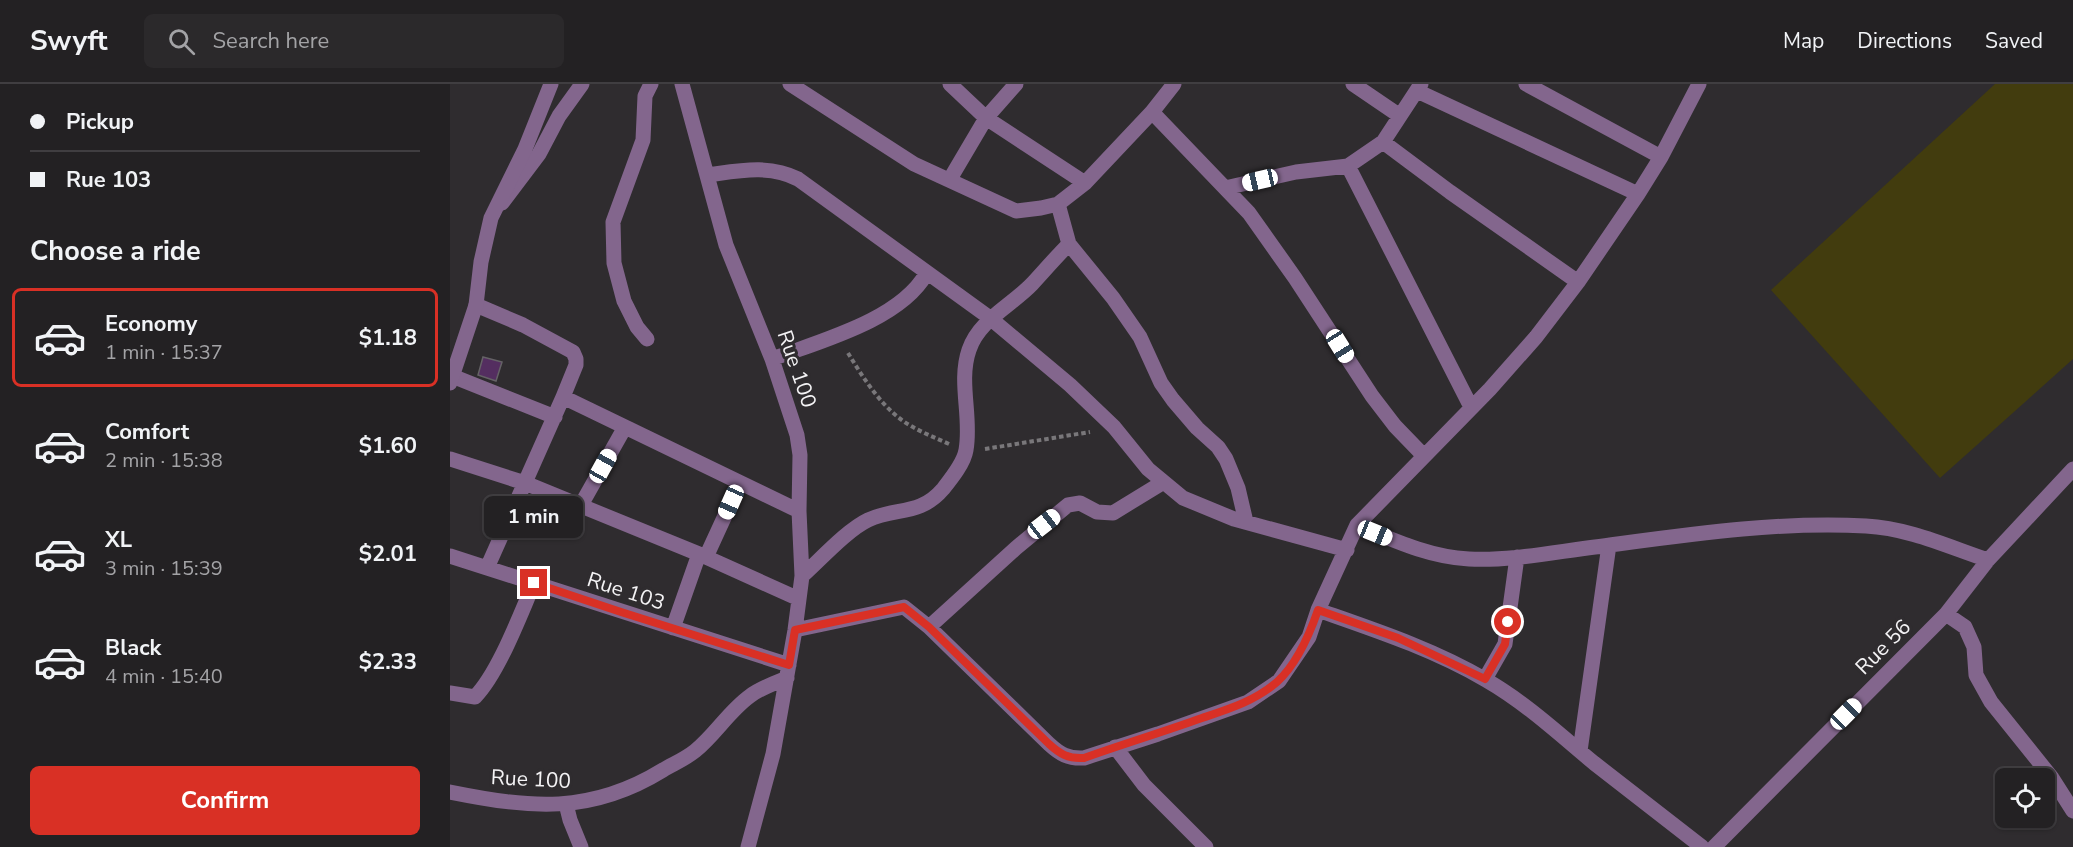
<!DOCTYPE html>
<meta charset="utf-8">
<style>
body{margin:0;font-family:"Nunito Sans",sans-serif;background:#2b292b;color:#f1f3f6;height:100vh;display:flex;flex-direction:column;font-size:22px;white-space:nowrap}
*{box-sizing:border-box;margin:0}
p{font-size:20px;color:#a3a3a6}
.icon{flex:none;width:33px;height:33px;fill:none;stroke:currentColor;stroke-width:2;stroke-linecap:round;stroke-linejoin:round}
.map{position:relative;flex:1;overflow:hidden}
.side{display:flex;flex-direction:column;background:#232123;width:450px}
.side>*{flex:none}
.hud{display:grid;align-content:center;height:132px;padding:0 30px;background:#232123}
.fabs{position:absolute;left:1545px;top:684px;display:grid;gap:12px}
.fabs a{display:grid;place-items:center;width:60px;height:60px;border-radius:9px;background:#232123;box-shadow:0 2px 4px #0004,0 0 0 2px #403e41;font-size:30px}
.end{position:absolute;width:27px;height:27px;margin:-14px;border:8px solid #d93025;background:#fff;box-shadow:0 0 0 3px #fff}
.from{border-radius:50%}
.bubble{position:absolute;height:42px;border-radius:9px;background:#232123;box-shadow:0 2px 4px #0004,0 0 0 2px #403e41;font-size:20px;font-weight:700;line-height:42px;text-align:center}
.car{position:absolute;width:18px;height:36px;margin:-18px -9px;border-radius:8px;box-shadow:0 0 4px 2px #0007;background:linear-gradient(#fff 24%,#345 0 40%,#fff 0 76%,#345 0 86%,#fff 0)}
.hud b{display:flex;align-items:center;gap:21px;height:57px;font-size:22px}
.hud b+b{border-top:2px solid #403e41}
.hud i{width:15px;height:15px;background:#f1f3f6}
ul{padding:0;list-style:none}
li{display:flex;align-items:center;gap:18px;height:99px;margin:0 12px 9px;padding:0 18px;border:3px solid transparent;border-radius:9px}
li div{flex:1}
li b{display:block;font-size:22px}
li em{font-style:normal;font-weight:700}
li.selected{border-color:#d93025}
li>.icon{width:54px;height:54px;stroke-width:1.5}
h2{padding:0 30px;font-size:27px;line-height:72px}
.action{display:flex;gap:12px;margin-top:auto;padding:12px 30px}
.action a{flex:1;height:69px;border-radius:9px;background:#d93025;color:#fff;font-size:24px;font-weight:700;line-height:69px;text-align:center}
header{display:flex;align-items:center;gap:36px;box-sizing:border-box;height:84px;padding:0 30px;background:#232123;border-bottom:2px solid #403e41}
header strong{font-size:28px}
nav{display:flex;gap:33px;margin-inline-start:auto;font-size:21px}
.search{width:420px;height:54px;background:#2b292b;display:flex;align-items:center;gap:15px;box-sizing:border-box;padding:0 21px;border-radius:9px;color:#a3a3a6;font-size:22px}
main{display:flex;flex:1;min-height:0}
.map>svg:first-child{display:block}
.green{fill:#423c0e}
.building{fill:#542e60;stroke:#656266;stroke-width:1.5}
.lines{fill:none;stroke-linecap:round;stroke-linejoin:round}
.path{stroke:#79777a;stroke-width:4;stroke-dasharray:4.5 3;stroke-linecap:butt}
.minor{stroke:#83668d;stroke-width:15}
.tertiary{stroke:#83668d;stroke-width:15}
.route{stroke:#d93025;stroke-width:8}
.labels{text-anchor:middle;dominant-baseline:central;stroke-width:6;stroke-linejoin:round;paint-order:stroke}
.street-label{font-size:21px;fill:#f4f3f5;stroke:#2f2c2f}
</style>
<header>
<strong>Swyft</strong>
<div class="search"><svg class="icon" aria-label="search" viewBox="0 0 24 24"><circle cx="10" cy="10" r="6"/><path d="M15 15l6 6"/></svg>Search here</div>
<nav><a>Map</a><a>Directions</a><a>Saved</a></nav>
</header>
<main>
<section class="side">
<div class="hud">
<b><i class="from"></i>Pickup</b>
<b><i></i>Rue 103</b>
</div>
<h2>Choose a ride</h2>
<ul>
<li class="selected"><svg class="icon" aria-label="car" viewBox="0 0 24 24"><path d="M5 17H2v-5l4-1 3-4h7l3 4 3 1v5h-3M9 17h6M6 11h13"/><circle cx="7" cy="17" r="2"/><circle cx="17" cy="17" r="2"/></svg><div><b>Economy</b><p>1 min · 15:37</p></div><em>$1.18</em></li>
<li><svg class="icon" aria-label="car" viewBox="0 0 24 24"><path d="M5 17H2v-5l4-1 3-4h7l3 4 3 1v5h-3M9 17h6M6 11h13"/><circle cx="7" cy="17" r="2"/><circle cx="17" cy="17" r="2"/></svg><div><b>Comfort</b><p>2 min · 15:38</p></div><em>$1.60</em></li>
<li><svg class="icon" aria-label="car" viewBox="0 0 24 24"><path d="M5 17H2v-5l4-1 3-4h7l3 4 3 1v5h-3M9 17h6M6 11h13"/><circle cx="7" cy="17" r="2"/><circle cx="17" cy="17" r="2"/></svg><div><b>XL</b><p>3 min · 15:39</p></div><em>$2.01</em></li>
<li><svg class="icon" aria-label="car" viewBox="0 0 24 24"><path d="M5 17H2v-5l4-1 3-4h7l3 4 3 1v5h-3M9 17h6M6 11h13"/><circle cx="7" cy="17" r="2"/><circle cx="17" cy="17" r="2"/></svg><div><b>Black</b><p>4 min · 15:40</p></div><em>$2.33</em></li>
</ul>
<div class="action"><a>Confirm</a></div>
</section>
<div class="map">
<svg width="1623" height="763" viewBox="0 0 1623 763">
<rect width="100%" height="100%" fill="#2f2c2f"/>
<path class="green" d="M1545 0H1623V275L1490 394 1321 206Z"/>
<path class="building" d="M33 273 52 278 46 297 28 291Z"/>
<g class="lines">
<path class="path" d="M398 269C414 295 433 326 461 342 473 349 486 354 499 360
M535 365 640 348"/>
<path class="minor" d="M232 0 276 161 322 275 347 351 350 371 349 427 352 492 345 546 323 670 298 763
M340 0 464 80 566 127 591 124 608 120 635 99 702 28 724 0
M500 0 536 34 635 99
M903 0 950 32
M1076 0 1211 73
M967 7 1188 110
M702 28 799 129 845 194 922 312 945 342 974 372
M933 58 1000 108 1128 198
M898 82 1021 323
M257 91C288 87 319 80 348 95L540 234 620 301 664 343 698 385 733 414 784 435 897 466
M500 95 536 34 566 0
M775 104 846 88 898 82 933 58 971 0
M52 119 89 70 109 32 132 0
M619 160 663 214 690 253 711 299 723 316 747 344 768 363 776 375 788 404 796 438
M26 221 73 241 123 268 126 275V281L113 313 349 427
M197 255 187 243 174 217 164 179 163 138 193 56 195 12 201 0
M322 275C370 257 450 236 476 190
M2 292 105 333
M0 375 75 399 249 470 349 515
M131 421 175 343
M907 441C943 456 979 473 1019 475 1061 477 1104 468 1145 463 1235 451 1326 437 1416 442 1458 444 1499 463 1538 476
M0 472 339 581
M256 473 290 399
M37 484 113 313
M352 492C370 476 397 446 418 436 446 423 470 432 493 405 501 395 514 379 516 366 522 333 508 298 519 266 529 236 561 222 582 200 594 187 606 173 619 160L608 120
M868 526C925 546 983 565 1036 596 1076 619 1109 650 1144 679 1180 707 1216 735 1252 763
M1496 530 1515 543 1524 563 1526 591 1541 618 1602 694 1623 727
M479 543 566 464 618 421 630 419 647 428 663 429 712 399
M223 544 249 470
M345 546 454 523 479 543 599 660C610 670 618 675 634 674L708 650 798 618 829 597 859 553 868 526 907 441 1040 305 1086 253 1128 198 1188 110 1211 73 1249 0
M1035 595 1055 560 1067 473
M0 609 25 613C49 588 70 531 84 499
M665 663 694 701 756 763
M1130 667 1159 461
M0 708C80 724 140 731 213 686 223 680 235 675 245 667 265 651 279 627 300 612 310 604 325 599 337 594
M116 720 120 736 131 763
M1264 763 1496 530 1538 476 1623 385"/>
<path class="tertiary" d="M0 299 26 221 31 178 41 134 75 65 101 0"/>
</g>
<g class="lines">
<path class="route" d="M84 499 171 528 339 581 345 546 454 523 479 543 599 660C610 670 618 675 634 674 673 660 713 648 752 634 779 625 805 617 827 598 847 580 859 552 868 526L948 554 1035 595 1055 560 1058 538"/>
</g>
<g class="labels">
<g class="street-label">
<text transform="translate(347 285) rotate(71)">Rue 100</text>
<text transform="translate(176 507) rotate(18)">Rue 103</text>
<text transform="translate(1433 563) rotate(-45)">Rue 56</text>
<text transform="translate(81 695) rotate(3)">Rue 100</text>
</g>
</g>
</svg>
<div class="fabs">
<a><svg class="icon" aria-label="locate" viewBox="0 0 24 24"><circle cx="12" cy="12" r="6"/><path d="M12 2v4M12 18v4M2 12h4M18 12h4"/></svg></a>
</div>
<i class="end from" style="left:1058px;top:538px"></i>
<i class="end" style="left:84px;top:499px"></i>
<div class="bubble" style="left:34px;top:412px;width:99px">1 min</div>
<i class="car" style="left:810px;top:96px;rotate:257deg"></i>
<i class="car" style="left:890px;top:262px;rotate:148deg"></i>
<i class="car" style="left:153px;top:382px;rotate:29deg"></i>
<i class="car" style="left:281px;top:418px;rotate:204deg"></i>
<i class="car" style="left:594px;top:440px;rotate:52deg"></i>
<i class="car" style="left:925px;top:449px;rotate:112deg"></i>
<i class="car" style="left:1396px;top:630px;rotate:45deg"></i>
</div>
</main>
